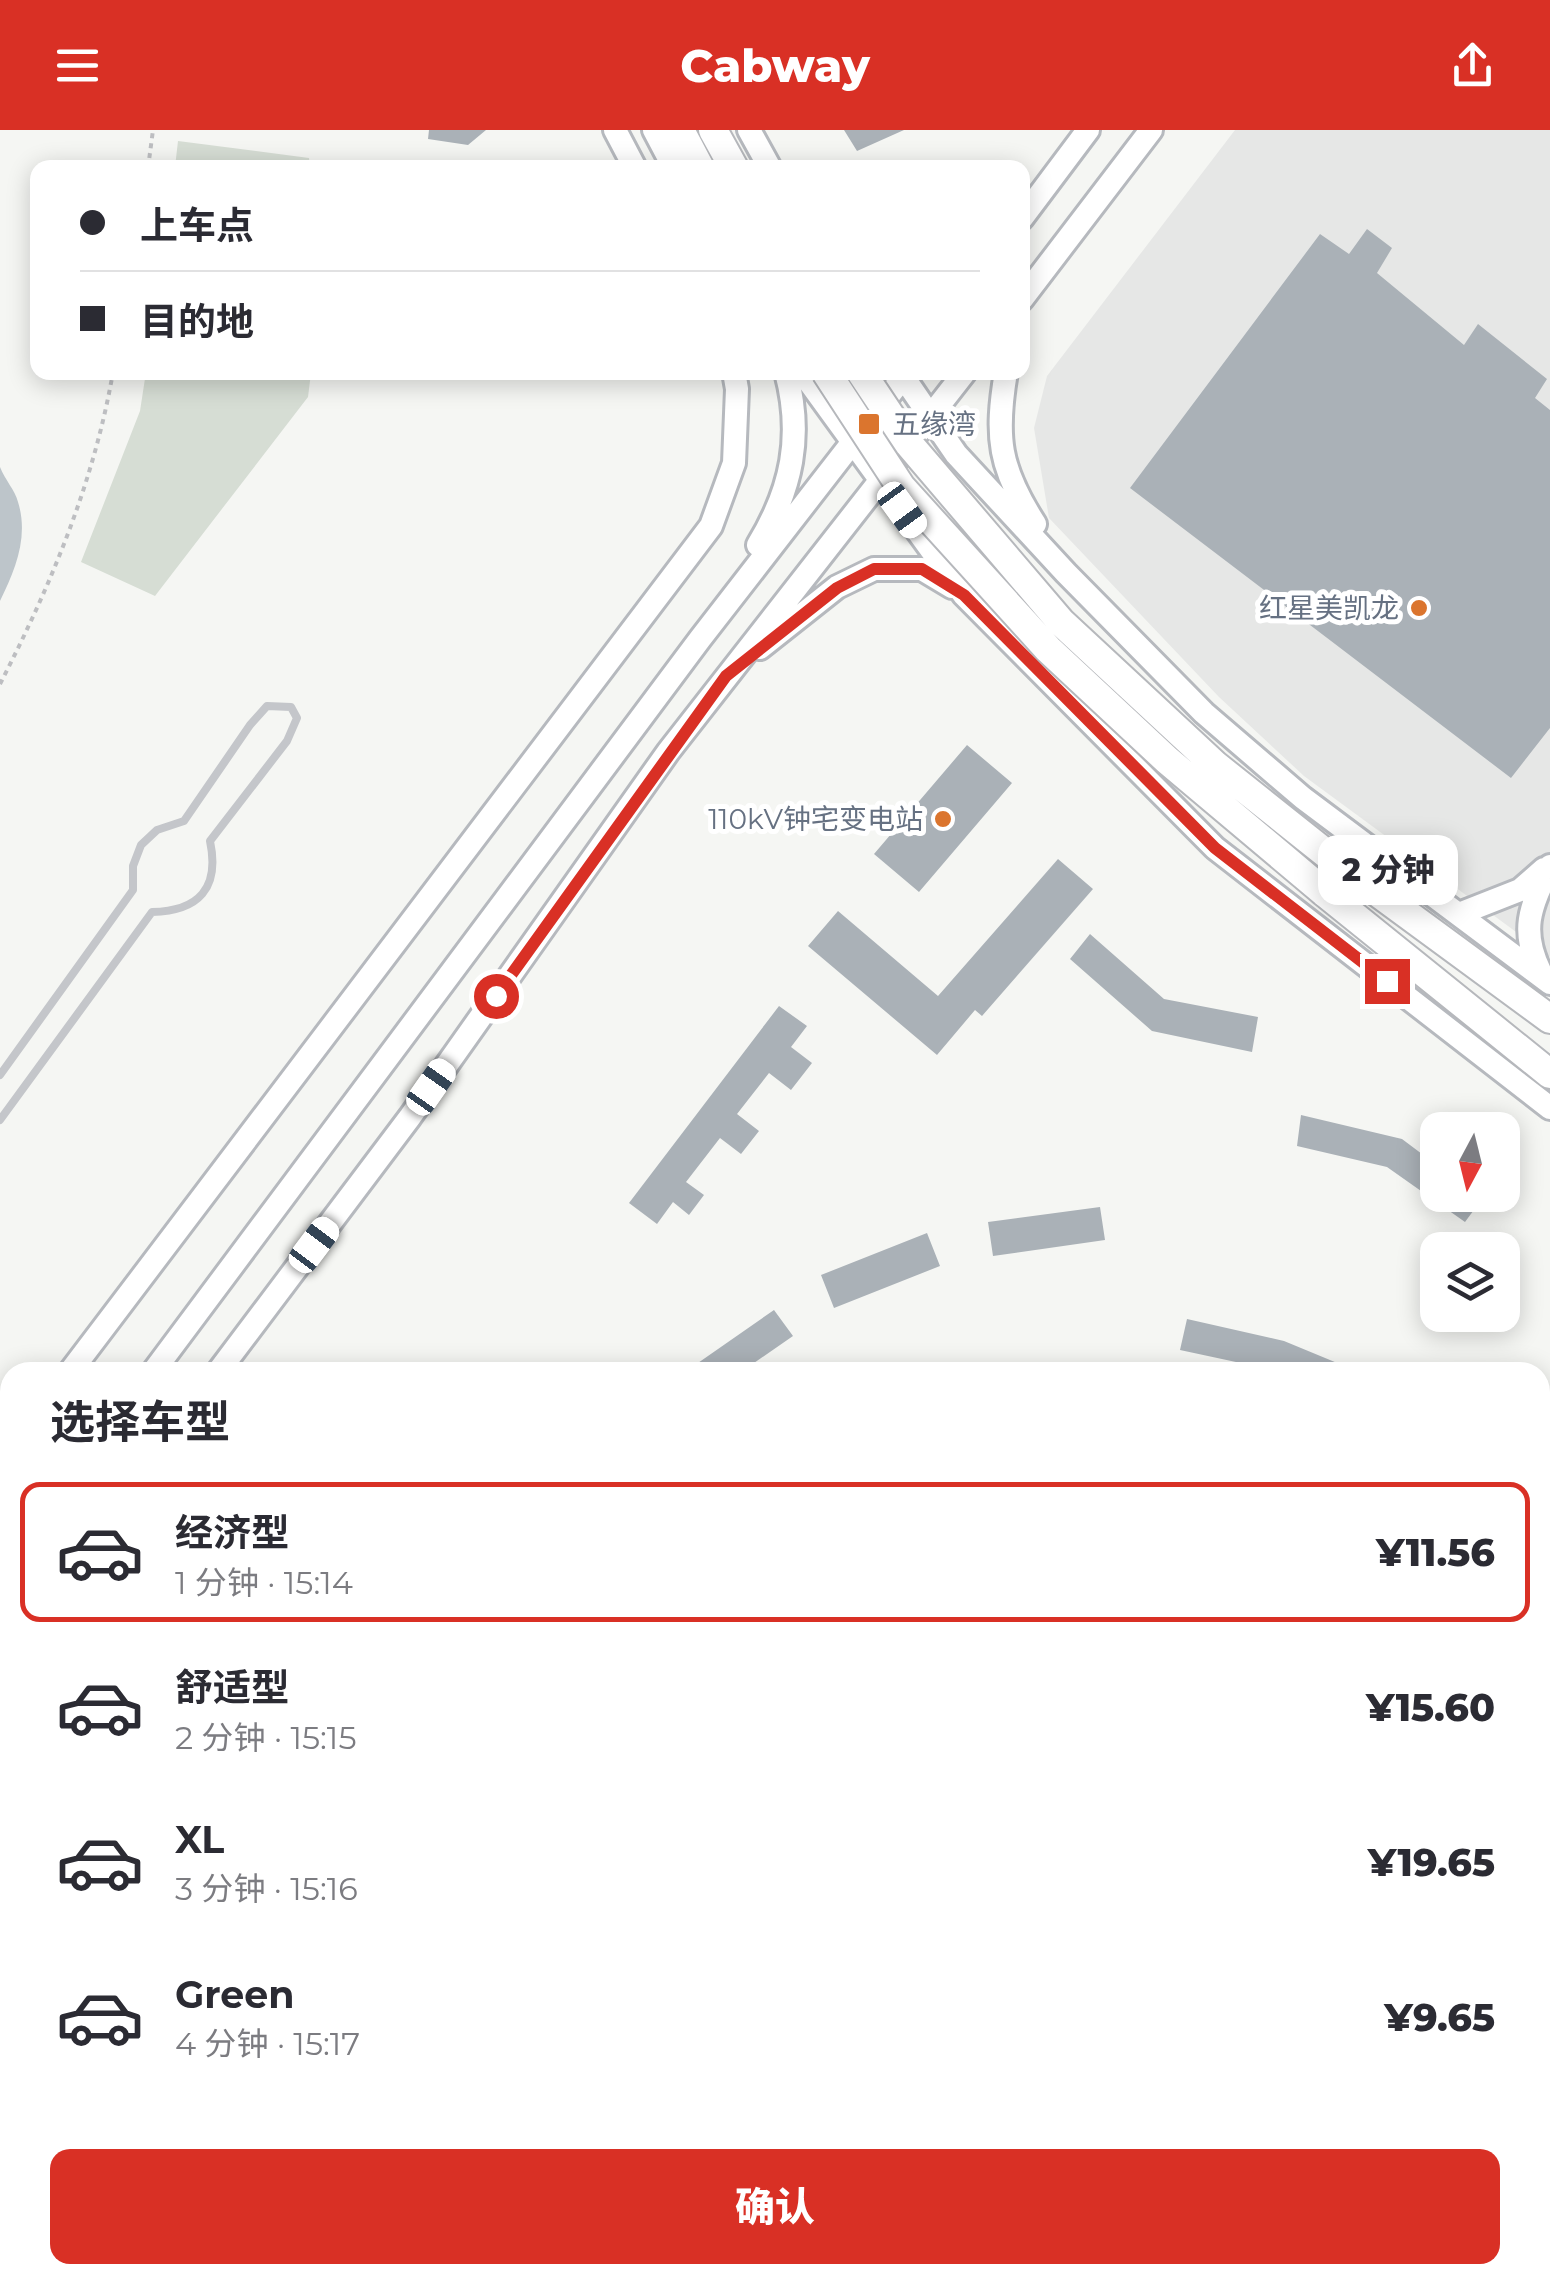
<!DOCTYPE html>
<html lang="zh">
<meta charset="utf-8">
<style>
body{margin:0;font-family:Montserrat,"Noto Sans SC",sans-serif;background:#f2f2f3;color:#2b2b33;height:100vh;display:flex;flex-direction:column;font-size:38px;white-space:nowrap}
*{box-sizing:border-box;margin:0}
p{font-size:32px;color:#7c7c81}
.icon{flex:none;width:55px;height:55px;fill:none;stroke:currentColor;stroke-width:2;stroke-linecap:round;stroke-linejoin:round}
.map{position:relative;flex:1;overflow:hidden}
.sheet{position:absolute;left:0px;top:1232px;width:1550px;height:922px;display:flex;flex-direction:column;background:#fff;border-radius:30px 30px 0 0;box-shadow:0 5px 25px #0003}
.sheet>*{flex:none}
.hud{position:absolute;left:30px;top:30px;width:1000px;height:220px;border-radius:20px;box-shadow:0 5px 25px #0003;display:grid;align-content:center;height:220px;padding:0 50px;background:#fff}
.needle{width:65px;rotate:187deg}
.fabs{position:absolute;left:1420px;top:982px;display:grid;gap:20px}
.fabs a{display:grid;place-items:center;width:100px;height:100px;border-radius:20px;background:#fff;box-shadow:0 5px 25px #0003;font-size:50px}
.end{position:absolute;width:45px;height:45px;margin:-22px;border:12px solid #d93025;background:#fff;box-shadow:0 0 0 5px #fff}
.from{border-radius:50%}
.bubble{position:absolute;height:70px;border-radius:20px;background:#fff;box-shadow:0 5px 25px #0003;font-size:32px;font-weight:800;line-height:70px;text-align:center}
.car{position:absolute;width:30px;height:60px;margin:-30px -15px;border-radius:12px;box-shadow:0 0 8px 2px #0007;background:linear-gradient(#fff 24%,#345 0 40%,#fff 0 76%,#345 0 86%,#fff 0)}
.hud b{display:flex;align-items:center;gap:35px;height:95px;font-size:38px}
.hud b+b{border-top:2px solid #e1e1e2}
.hud i{width:25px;height:25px;background:#2b2b33}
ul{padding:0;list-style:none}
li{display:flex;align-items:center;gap:30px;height:140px;margin:0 20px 15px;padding:0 30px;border:5px solid transparent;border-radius:20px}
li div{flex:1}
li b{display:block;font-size:38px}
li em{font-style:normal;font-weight:800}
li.on{border-color:#d93025}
li>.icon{width:90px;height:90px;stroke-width:1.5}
h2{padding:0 50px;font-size:45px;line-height:120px}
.button{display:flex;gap:20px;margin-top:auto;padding:20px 50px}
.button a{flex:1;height:115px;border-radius:20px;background:#d93025;color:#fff;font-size:40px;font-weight:800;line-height:115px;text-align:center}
header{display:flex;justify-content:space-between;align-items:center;height:130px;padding:0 50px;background:#d93025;color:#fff;font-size:45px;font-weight:800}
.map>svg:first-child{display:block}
.built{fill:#e6e7e6}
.green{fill:#d6ddd4}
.water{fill:#bdc5ca}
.building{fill:#aab1b7}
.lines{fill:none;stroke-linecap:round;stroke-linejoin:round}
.secondary-casing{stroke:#b6b9be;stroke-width:28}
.highway-casing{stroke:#b6b8bc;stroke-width:32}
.path{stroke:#bdbec1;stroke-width:4;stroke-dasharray:5 5;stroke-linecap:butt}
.lane{stroke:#c4c6ca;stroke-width:8}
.street{stroke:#c4c6ca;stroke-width:15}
.secondary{stroke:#fff;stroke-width:22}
.highway{stroke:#fff;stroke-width:28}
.highway-bridge-casing{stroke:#b6b8bc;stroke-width:32;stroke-linecap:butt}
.highway-bridge{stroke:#fff;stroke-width:28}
.route{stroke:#d93025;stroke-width:12}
.poi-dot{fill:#db752e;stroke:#fff;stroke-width:4}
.labels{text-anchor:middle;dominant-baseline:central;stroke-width:10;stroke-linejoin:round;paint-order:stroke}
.poi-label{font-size:28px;fill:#667182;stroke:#fff;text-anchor:end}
</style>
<header><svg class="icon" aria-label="menu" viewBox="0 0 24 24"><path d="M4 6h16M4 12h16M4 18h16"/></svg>Cabway<svg class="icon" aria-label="share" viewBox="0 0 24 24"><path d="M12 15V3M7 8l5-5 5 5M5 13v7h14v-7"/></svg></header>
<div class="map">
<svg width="1550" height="2153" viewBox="0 0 1550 2153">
<rect width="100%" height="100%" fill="#f5f6f3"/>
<path class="built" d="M1235 0H1550V827L1304 646 1219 567 1049 388 1034 298 1047 246Z
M1550 1278V1405L1540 1400V1293Z"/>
<path class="green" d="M178 11 309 28 310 37H175Z
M146 242 311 243 308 267 155 466 81 432 140 281Z"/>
<path class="water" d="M0 337C5 350 15 360 18 372 29 407 15 440 0 471Z"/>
<path class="building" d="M429 0H486L468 15 428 9Z
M844 0H904L857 21Z
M1367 99 1392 118 1377 143 1464 215 1478 194 1547 249 1535 268 1550 280V598L1511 648 1130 358 1320 104 1349 124Z
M967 615 1012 653 919 762 874 724Z
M1058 729 1093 759 982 886 975 880 937 925 808 816 838 781 938 866Z
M1090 804 1164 869 1258 887 1252 922 1152 901 1070 829Z
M779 876 807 896 791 917 812 933 791 960 769 943 737 984 759 1001 741 1024 720 1008 686 1052 704 1065 689 1085 673 1072 657 1094 629 1073Z
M1301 985 1402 1009 1438 1036V1065H1485L1465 1092 1387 1037 1297 1016Z
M1100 1077 1105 1110 993 1126 988 1092Z
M927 1103 940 1136 834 1178 821 1145Z
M774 1180 793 1206 741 1242H685Z
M1187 1189 1284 1211 1359 1242H1282L1180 1220Z"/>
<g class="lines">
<defs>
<path id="secondary" d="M615 0 635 38
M654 0 674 38
M749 0 770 38
M1022 88 1088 0
M1022 169 1151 0
M802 242 964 465 1215 718 1550 978
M900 242 956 324 1066 443 1204 583 1303 668 1550 853
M1006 242C995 307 999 338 1035 394
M758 415C792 359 803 306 786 242
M760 518 837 457 874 439H922L952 457
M1459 784 1520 760 1544 739
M1542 845C1519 801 1530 778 1550 736
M70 1242 711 396 734 333 737 259 734 242
M153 1242 700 509 907 242
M218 1242 410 987 668 622 965 242
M0 1336 10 1322
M0 1447 10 1434
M0 1532 10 1519
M1540 2052 1550 2030
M636 2145 648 2153
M1496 2153 1499 2145"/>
<path id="highway" d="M680 0 700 38
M713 0 734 38
M1343 737 1550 889
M1324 762 1550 944"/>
</defs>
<use href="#secondary" class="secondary-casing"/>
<use href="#highway" class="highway-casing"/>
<path class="path" d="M148 38 153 0
M0 554C51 455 94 352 113 242"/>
<path class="lane" d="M0 945 133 760V736L141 715 157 700 184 691 250 595 267 576 291 577 297 588 287 611 210 711C220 758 199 781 152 782L0 990"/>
<path class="street" d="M554 2153 560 2145"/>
<use href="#secondary" class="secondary"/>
<use href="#highway" class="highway"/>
<defs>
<path id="highway-bridge" d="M826 242 901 357 1048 519 1167 630 1324 762
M861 242 909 314 1061 492 1215 635 1343 737"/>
</defs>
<use href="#highway-bridge" class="highway-bridge-casing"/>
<use href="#highway-bridge" class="highway-bridge"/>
</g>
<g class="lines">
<path class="route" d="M496 866 726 546 837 458 874 439H922L964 465 1215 718 1387 851"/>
</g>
<g class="poi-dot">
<rect x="857" y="282" width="24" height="24" rx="5"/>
<circle cx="1419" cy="478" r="10"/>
<circle cx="943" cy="689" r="10"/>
</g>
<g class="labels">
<g class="poi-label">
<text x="892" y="294" text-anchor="start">五缘湾</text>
<text x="1399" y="478">红星美凯龙</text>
<text x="923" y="689">110kV钟宅变电站</text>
</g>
</g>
</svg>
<div class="fabs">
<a><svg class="needle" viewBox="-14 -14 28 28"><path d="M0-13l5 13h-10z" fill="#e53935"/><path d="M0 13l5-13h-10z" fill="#7c7c81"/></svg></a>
<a><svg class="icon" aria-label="layers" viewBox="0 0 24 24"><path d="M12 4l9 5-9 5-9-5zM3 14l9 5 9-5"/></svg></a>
</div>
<i class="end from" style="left:496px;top:866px"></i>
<i class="end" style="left:1387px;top:851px"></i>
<div class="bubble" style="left:1318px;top:705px;width:140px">2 分钟</div>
<i class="car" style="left:902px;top:380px;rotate:144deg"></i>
<i class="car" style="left:431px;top:957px;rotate:35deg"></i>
<i class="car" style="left:314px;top:1115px;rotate:37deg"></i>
<div class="hud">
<b><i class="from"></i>上车点</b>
<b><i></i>目的地</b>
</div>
<section class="sheet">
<h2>选择车型</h2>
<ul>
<li class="on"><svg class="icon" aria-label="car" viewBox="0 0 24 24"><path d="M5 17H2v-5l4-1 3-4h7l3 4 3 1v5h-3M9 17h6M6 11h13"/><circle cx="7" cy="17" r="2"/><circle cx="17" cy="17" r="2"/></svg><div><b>经济型</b><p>1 分钟 · 15:14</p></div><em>¥11.56</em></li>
<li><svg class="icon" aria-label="car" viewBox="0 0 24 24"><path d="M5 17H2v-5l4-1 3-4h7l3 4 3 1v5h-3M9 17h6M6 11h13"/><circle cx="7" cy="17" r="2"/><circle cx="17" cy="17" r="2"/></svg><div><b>舒适型</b><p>2 分钟 · 15:15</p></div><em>¥15.60</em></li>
<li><svg class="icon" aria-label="car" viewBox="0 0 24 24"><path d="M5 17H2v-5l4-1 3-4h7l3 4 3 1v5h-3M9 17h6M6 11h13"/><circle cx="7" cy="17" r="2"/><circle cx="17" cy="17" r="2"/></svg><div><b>XL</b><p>3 分钟 · 15:16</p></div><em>¥19.65</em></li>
<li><svg class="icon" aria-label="car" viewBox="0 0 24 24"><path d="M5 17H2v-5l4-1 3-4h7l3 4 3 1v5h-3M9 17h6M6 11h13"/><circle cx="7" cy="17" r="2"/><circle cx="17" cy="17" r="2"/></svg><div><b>Green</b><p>4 分钟 · 15:17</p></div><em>¥9.65</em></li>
</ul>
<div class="button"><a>确认</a></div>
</section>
</div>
